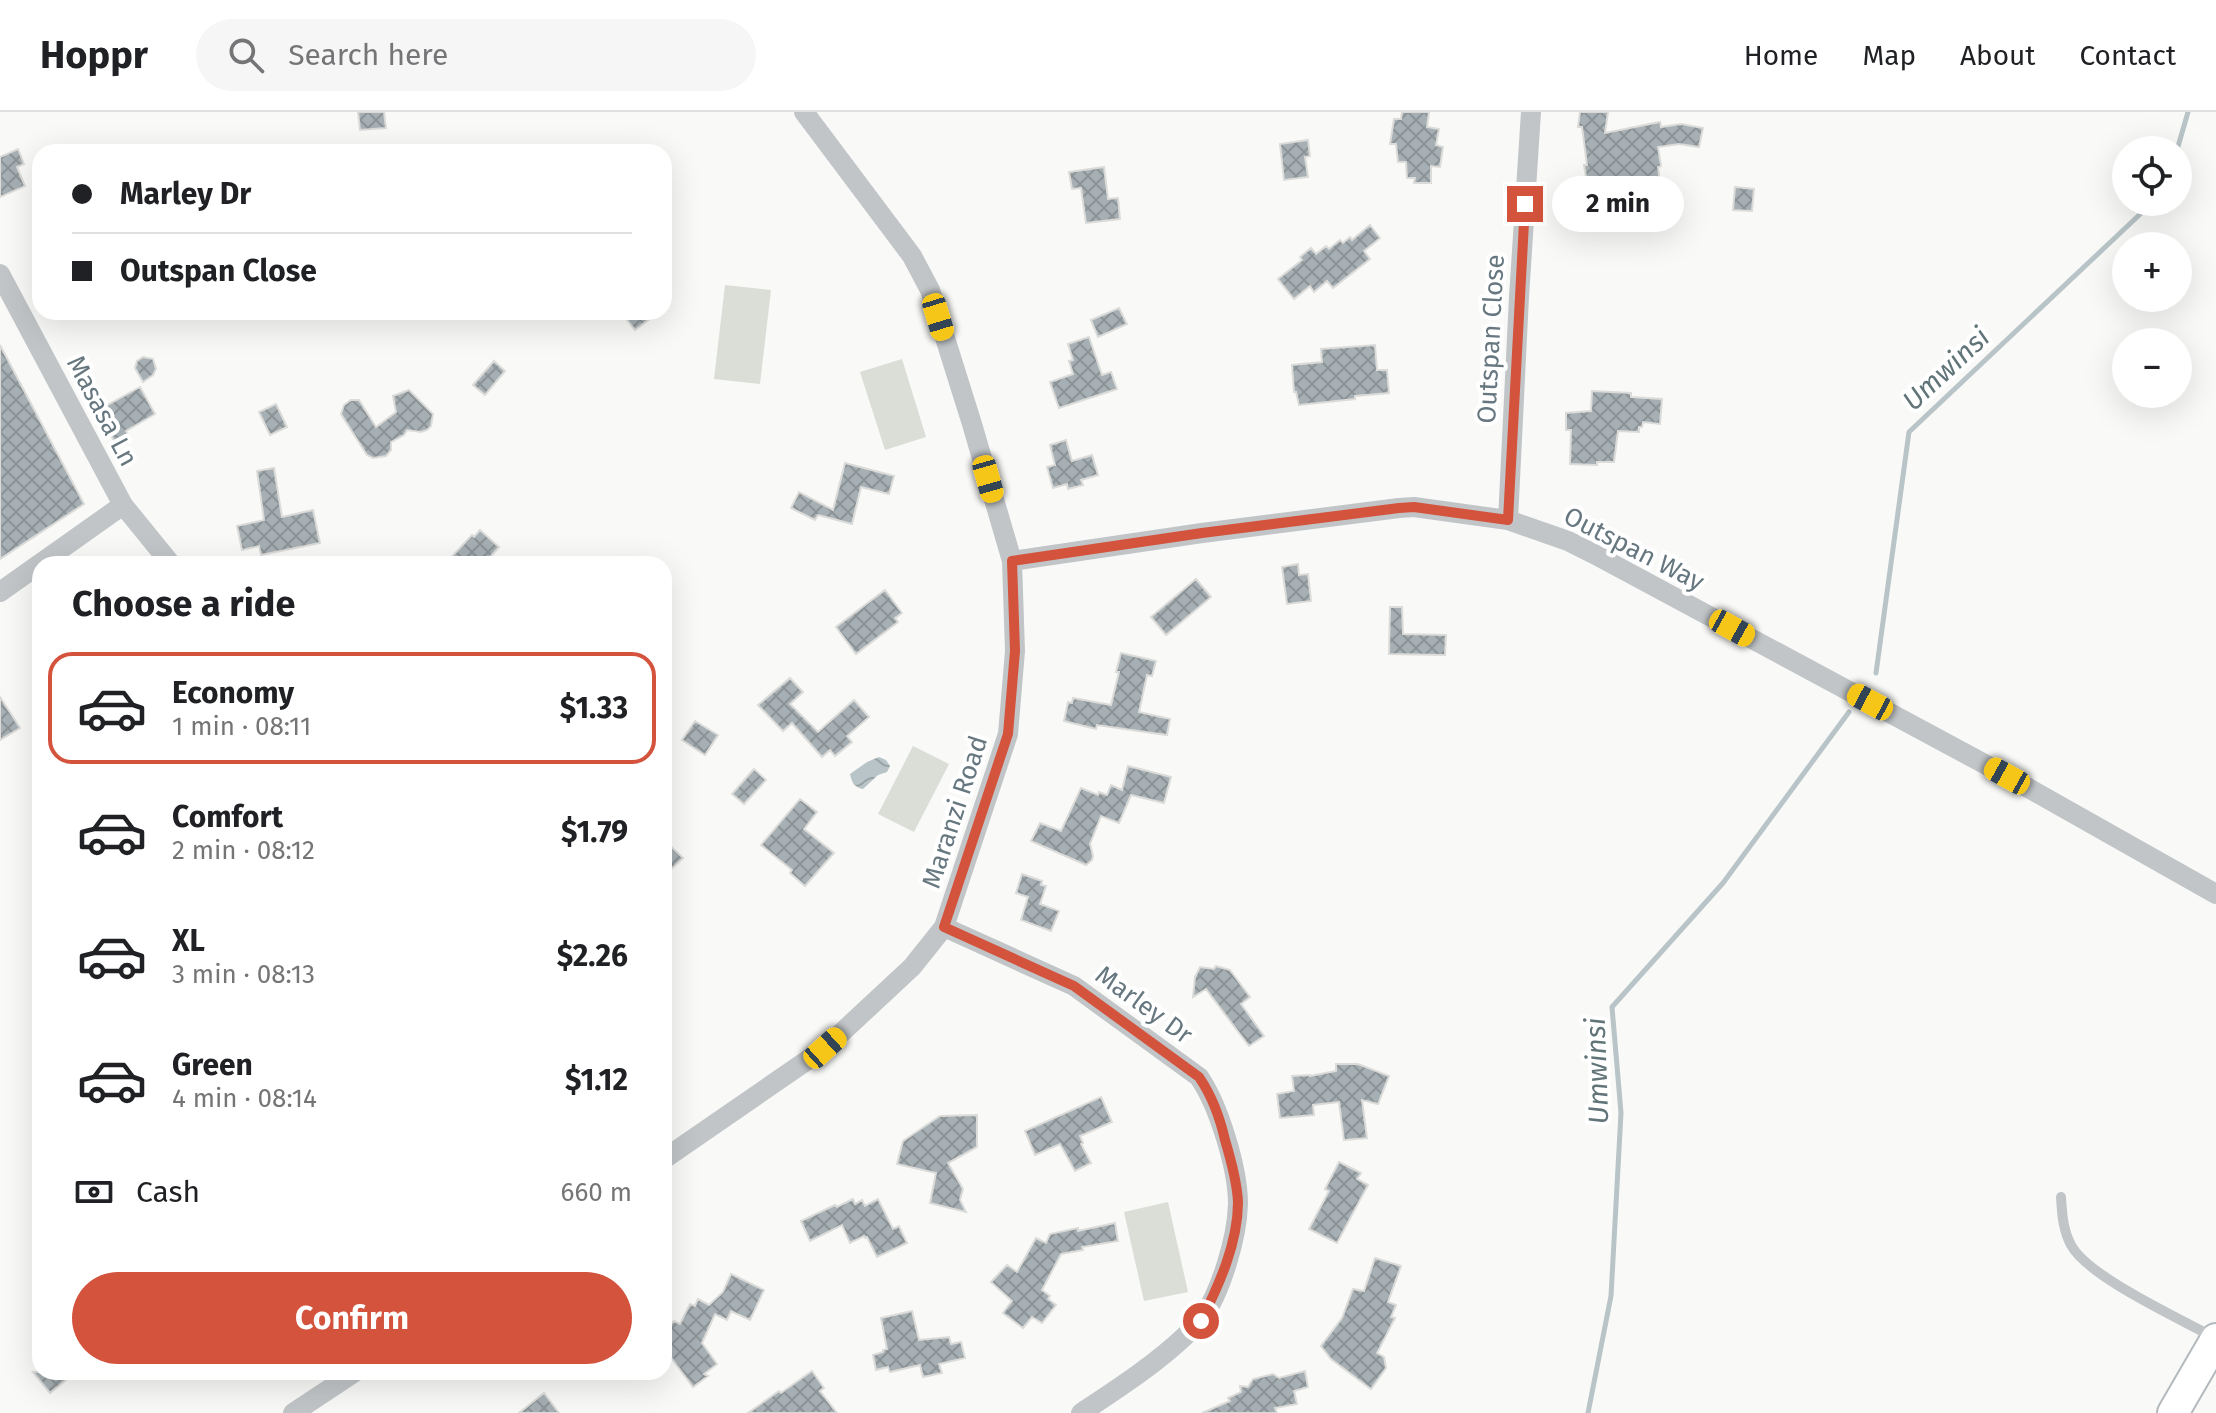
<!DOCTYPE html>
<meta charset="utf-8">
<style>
body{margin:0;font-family:"Fira Sans",sans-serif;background:#f6f6f6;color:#202124;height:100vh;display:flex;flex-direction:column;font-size:30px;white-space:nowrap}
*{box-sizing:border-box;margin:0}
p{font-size:26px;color:#757577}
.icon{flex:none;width:44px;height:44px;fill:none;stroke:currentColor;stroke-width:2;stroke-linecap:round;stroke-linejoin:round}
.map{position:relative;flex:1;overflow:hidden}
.sheet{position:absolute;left:32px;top:444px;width:640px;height:824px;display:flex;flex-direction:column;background:#fff;border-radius:24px;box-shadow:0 8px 32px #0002}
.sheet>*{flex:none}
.guide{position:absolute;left:32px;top:32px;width:640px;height:176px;border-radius:24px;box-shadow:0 8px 32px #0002;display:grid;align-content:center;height:176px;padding:0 40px;background:#fff}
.fabs{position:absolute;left:2112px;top:24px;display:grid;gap:16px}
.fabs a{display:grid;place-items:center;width:80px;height:80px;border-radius:50%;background:#fff;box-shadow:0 8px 32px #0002;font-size:40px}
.end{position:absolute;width:36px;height:36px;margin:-18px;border:10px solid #d4533c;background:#fff;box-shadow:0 0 0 4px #fff}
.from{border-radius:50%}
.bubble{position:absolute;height:56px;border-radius:28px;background:#fff;box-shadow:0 8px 32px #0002;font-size:26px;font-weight:700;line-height:56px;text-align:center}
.car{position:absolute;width:24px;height:48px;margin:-24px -12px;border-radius:10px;box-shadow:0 0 6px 2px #0007;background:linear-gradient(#f5c518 24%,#345 0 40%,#f5c518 0 76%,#345 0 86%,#f5c518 0)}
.guide b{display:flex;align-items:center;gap:28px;height:76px;font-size:30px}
.guide b+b{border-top:2px solid #e0e0e0}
.guide i{width:20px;height:20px;background:#202124}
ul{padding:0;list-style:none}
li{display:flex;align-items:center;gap:24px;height:112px;margin:0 16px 12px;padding:0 24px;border:4px solid transparent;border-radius:24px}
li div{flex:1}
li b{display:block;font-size:30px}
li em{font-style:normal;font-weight:700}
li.selected{border-color:#d4533c}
li>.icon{width:72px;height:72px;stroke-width:1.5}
h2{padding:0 40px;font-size:36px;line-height:96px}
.pay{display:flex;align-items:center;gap:20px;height:88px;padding:0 40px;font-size:30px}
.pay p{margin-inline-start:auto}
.primary-button{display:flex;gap:16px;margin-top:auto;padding:16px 40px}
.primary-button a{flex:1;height:92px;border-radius:48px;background:#d4533c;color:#fff;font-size:32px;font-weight:700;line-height:92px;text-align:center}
header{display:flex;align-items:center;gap:48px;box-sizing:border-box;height:112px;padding:0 40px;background:#fff;border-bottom:2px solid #e0e0e0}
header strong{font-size:38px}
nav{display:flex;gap:44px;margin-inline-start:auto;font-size:28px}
.search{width:560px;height:72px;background:#f6f6f6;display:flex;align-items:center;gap:20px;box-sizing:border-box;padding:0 28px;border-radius:44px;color:#757577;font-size:30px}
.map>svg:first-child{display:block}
.green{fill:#daded7}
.water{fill:url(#water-waves)}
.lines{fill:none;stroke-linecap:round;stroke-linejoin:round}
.stream{stroke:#b8c4c7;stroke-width:5}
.building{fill:url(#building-cross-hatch);stroke:#dbdbd9;stroke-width:2}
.secondary-casing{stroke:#b3b9bd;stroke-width:34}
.lane{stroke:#c1c5c8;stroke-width:10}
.street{stroke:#c1c5c8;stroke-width:20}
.secondary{stroke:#fff;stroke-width:30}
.route{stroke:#d4533c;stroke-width:10}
.labels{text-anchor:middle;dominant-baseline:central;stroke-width:8;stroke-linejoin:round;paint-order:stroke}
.street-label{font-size:26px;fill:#66777f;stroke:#fff}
.water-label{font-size:28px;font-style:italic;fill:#617579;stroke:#fff}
</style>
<header>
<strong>Hoppr</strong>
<div class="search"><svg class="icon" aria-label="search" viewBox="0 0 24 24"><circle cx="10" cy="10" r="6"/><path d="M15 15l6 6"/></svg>Search here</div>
<nav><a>Home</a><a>Map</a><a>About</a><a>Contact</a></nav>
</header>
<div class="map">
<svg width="2216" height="1301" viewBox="0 0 2216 1301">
<defs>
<pattern id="water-waves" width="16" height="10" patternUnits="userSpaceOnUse" patternTransform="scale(2)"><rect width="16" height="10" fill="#b8c4c7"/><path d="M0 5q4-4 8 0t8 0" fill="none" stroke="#99a4a7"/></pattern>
<pattern id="building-cross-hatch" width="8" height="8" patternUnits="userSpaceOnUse" patternTransform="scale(2)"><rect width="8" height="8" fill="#a6afb3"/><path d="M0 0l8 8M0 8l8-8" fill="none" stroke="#8b9397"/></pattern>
</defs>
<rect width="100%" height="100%" fill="#f9f9f7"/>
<path class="green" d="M725 173 771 178 760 272 714 267Z
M902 247 926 325 885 338 860 260Z
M913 634 949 652 914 720 878 702Z
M1168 1090 1188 1180 1144 1189 1124 1100Z"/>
<path class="water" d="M879 645 886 648 890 654 887 660 878 663 863 677C854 675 852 671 850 662L867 650Z"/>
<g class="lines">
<path class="stream" d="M2177 38 2188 0
M1876 561 1909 320 2153 90
M1588 1301 1611 1184 1621 1001 1612 895 1723 771 1849 600"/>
</g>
<path class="building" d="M358 0H384L386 16 360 18Z
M1402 0H1429L1427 15 1439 17 1436 33 1443 35 1440 55 1431 54V71H1414L1415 66H1407L1406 50H1398L1396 32H1390L1394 7H1401Z
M1580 0H1608L1605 21 1660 10 1661 15 1681 12 1703 16 1699 35 1679 32 1658 35 1661 54 1658 55 1661 76 1641 79 1643 91 1627 93 1626 83 1590 89 1584 53H1587L1582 15H1578Z
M1308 28 1310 44 1305 45 1308 65 1284 68 1280 32Z
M18 37 24 52 17 55 25 74 0 85V45Z
M1104 55 1108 87 1118 86 1120 107 1086 111 1081 76 1072 77 1069 60Z
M1735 75 1754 77 1752 99 1733 98Z
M1370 113 1380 126 1364 139 1370 147 1333 176 1327 169 1314 180 1310 174 1294 187 1278 167 1302 148 1300 145 1311 136 1316 142 1326 134 1329 137 1340 128 1343 131 1350 125 1352 128Z
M1119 196 1127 212 1098 225 1091 208Z
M621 200H659L635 218Z
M1089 225 1102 263 1111 260 1117 277 1059 296 1050 270 1073 262 1069 249 1073 248 1068 232Z
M0 233 84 392 0 447Z
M1375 233 1377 258H1387L1389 281 1355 284V287L1299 293 1296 280H1294L1292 253 1322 250 1321 237Z
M143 245 153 247 156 257 153 263 143 270 135 256 137 249Z
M494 249 505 259 485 283 473 273Z
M140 275 155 302 126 319 130 327 117 334 97 299Z
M409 278 433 302 431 314 427 318 421 320 407 318 404 323 391 330V338L386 344 373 346 367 343 341 302 344 293 351 288H359L376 315 396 300 393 284Z
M1592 279 1631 281V285L1662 287 1660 312 1643 310 1642 315H1639V320L1618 319 1614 350H1597V353L1570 352 1571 318H1566V301L1591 299Z
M276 292 287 315 270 323 259 300Z
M1066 328 1072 349 1092 343 1098 363 1081 368 1083 373 1068 377 1067 372 1053 376 1047 355 1055 353 1050 333Z
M845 351 894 364 889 382 861 375 852 412 818 403 815 408 791 396 799 380 833 398Z
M274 356 282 405 313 398 320 431 261 443 259 434 242 438 237 414 264 408 257 359Z
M480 418 499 435 484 452H445L472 423 474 425Z
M1298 452 1299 463 1308 462 1311 489 1287 492 1282 455Z
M1196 467 1211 485 1166 523 1151 505Z
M885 478 902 501 895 506 898 510 856 542 836 515Z
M1390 495H1402L1403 522 1446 523 1445 543 1389 542Z
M1121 541 1156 549 1152 564 1147 563 1139 600 1170 607 1167 623 1097 613 1096 617 1064 609 1068 590 1072 591 1073 586 1111 593 1119 560H1116Z
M790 566 803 580 790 592 818 620 854 588 869 605 847 624 852 630 835 644 830 638 822 645 792 611 783 619 758 593Z
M0 585 20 616 0 628Z
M695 609 718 623 705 643 682 628Z
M1128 654 1171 665 1164 691 1131 683 1119 711 1101 704 1090 732 1093 744 1092 748 1086 753 1031 729 1040 711 1061 719 1081 676 1098 683 1099 680 1107 683 1111 673 1122 678Z
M754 657 766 668 744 692 732 682Z
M800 687 817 700 804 717 834 741 805 774 790 761 792 758 761 733Z
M664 728 683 746 664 764Z
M1022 762 1042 769 1041 773 1046 774 1040 792 1059 799 1051 819 1021 808 1028 785 1016 781Z
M1216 854 1230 858 1250 885 1241 892 1264 924 1249 934 1206 877 1193 885 1195 865 1200 855 1214 857Z
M1336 952H1358L1389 964 1378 992 1362 988 1367 1026 1344 1028 1339 990 1313 993 1314 1003 1280 1006 1277 982 1294 979 1292 964 1310 963V964L1336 959Z
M1101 985 1112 1010 1080 1024 1083 1031 1081 1032 1091 1051 1075 1059 1060 1032 1035 1043 1025 1019Z
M977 1003V1035L948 1051 963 1077 960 1088 966 1100 930 1091 936 1061 897 1052 903 1029 940 1004Z
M1339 1050 1361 1061 1357 1067 1368 1073 1337 1131 1309 1117 1329 1079 1325 1077Z
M853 1087 855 1092 862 1088 865 1094 878 1087 893 1117 899 1114 907 1131 877 1145 867 1125 865 1126 864 1124 850 1131 842 1113 810 1129 801 1109 835 1093 837 1095Z
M1115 1111 1118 1129 1082 1135 1083 1138 1061 1142 1042 1178 1050 1184 1048 1187 1056 1193 1042 1211 1032 1205 1023 1216 1003 1201 1012 1189 991 1170 1007 1153 1017 1160 1036 1126 1046 1131 1050 1122 1078 1116V1119Z
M1375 1146 1401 1154 1388 1190 1396 1193 1391 1205 1395 1206 1377 1241 1384 1245 1386 1256 1371 1277 1331 1247 1321 1234 1342 1206 1353 1177 1364 1179Z
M731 1162 764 1178 750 1208 731 1199 727 1208 715 1202 702 1231 717 1252 704 1262 708 1264 693 1275 664 1236 669 1232 664 1217 674 1209 680 1212 690 1192 695 1194 698 1187 709 1193 723 1180Z
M912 1199 919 1228 949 1225 951 1232 961 1230 965 1246 939 1252 942 1261 923 1265 920 1253 890 1260 888 1255 876 1258 873 1243 883 1240V1238L887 1237 881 1206Z
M812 1259 824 1276 820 1279 837 1301H748L779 1279 781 1281Z
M1305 1259 1308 1275 1294 1279 1297 1292 1275 1296 1277 1301H1202L1230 1289 1228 1286 1241 1280 1240 1274 1248 1275 1253 1267 1273 1262 1279 1266Z
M33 1260H76L50 1281Z
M544 1281 559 1301H519Z"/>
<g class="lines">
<defs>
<path id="secondary" d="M2173 1301 2216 1227"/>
</defs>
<use href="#secondary" class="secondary-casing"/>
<path class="lane" d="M2061 1085C2062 1102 2063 1118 2071 1133 2088 1165 2181 1207 2215 1226"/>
<path class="street" d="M0 162 123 393 171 452
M1508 408 1519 185 1531 0
M1012 449 1202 421 1399 396 1414 395 1508 408 1568 429 1594 442 2007 664 2216 782
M0 480 123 393
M944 815 1074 874 1199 965C1219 994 1238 1057 1238 1092 1237 1126 1221 1180 1201 1208 1197 1214 1190 1219 1184 1225 1153 1254 1117 1277 1081 1301
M664 1047 825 936 912 855 944 815 1008 622 1015 539 1012 449 972 312 930 178 912 144 804 0
M293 1301 355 1260"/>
<use href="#secondary" class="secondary"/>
</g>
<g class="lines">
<path class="route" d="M1201 1209C1219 1173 1238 1131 1238 1090 1237 1069 1231 1048 1225 1028 1220 1006 1212 984 1199 965L1074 874 944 815 1008 622 1015 539 1012 449 1202 421 1399 396 1414 395 1508 408 1525 92"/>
</g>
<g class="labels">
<g class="street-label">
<text transform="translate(1491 227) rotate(-87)">Outspan Close</text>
<text transform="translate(102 299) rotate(62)">Masasa Ln</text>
<text transform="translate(1634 437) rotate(27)">Outspan Way</text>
<text transform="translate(955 700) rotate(-72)">Maranzi Road</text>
<text transform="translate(1144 893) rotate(36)">Marley Dr</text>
</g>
<g class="water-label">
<text transform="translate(1946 257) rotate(-43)">Umwinsi</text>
<text transform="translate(1597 959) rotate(-92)">Umwinsi</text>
</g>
</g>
</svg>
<div class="fabs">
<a><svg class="icon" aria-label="locate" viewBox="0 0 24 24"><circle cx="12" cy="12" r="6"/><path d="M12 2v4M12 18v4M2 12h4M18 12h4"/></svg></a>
<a>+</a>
<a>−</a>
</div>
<i class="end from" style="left:1201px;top:1209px"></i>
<i class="end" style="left:1525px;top:92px"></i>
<div class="bubble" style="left:1552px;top:64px;width:132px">2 min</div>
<i class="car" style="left:938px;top:205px;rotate:163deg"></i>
<i class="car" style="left:988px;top:367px;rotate:164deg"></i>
<i class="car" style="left:1732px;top:516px;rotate:119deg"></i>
<i class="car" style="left:1870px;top:590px;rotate:298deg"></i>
<i class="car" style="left:2007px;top:664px;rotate:299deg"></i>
<i class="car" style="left:825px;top:936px;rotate:48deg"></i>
<div class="guide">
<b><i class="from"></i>Marley Dr</b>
<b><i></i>Outspan Close</b>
</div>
<section class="sheet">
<h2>Choose a ride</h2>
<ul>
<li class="selected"><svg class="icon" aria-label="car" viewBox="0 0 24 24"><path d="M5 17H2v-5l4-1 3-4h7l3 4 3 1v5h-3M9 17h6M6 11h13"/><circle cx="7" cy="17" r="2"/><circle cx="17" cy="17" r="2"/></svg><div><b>Economy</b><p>1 min · 08:11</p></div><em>$1.33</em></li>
<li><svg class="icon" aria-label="car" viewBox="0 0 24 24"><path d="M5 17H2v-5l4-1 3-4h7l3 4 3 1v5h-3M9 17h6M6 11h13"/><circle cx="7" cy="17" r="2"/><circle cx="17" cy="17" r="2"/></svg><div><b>Comfort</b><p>2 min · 08:12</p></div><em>$1.79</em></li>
<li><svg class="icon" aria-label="car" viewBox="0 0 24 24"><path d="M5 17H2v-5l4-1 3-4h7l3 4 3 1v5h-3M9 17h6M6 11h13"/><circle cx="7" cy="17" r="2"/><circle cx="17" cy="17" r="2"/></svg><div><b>XL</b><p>3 min · 08:13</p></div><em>$2.26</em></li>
<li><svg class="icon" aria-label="car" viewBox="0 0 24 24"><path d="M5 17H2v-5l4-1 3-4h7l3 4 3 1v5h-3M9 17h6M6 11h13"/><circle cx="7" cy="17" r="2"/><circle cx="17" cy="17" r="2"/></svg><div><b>Green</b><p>4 min · 08:14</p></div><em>$1.12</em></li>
</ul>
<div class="pay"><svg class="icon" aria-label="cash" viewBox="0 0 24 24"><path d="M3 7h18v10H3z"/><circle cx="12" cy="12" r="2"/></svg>Cash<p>660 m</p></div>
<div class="primary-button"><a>Confirm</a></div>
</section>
</div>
